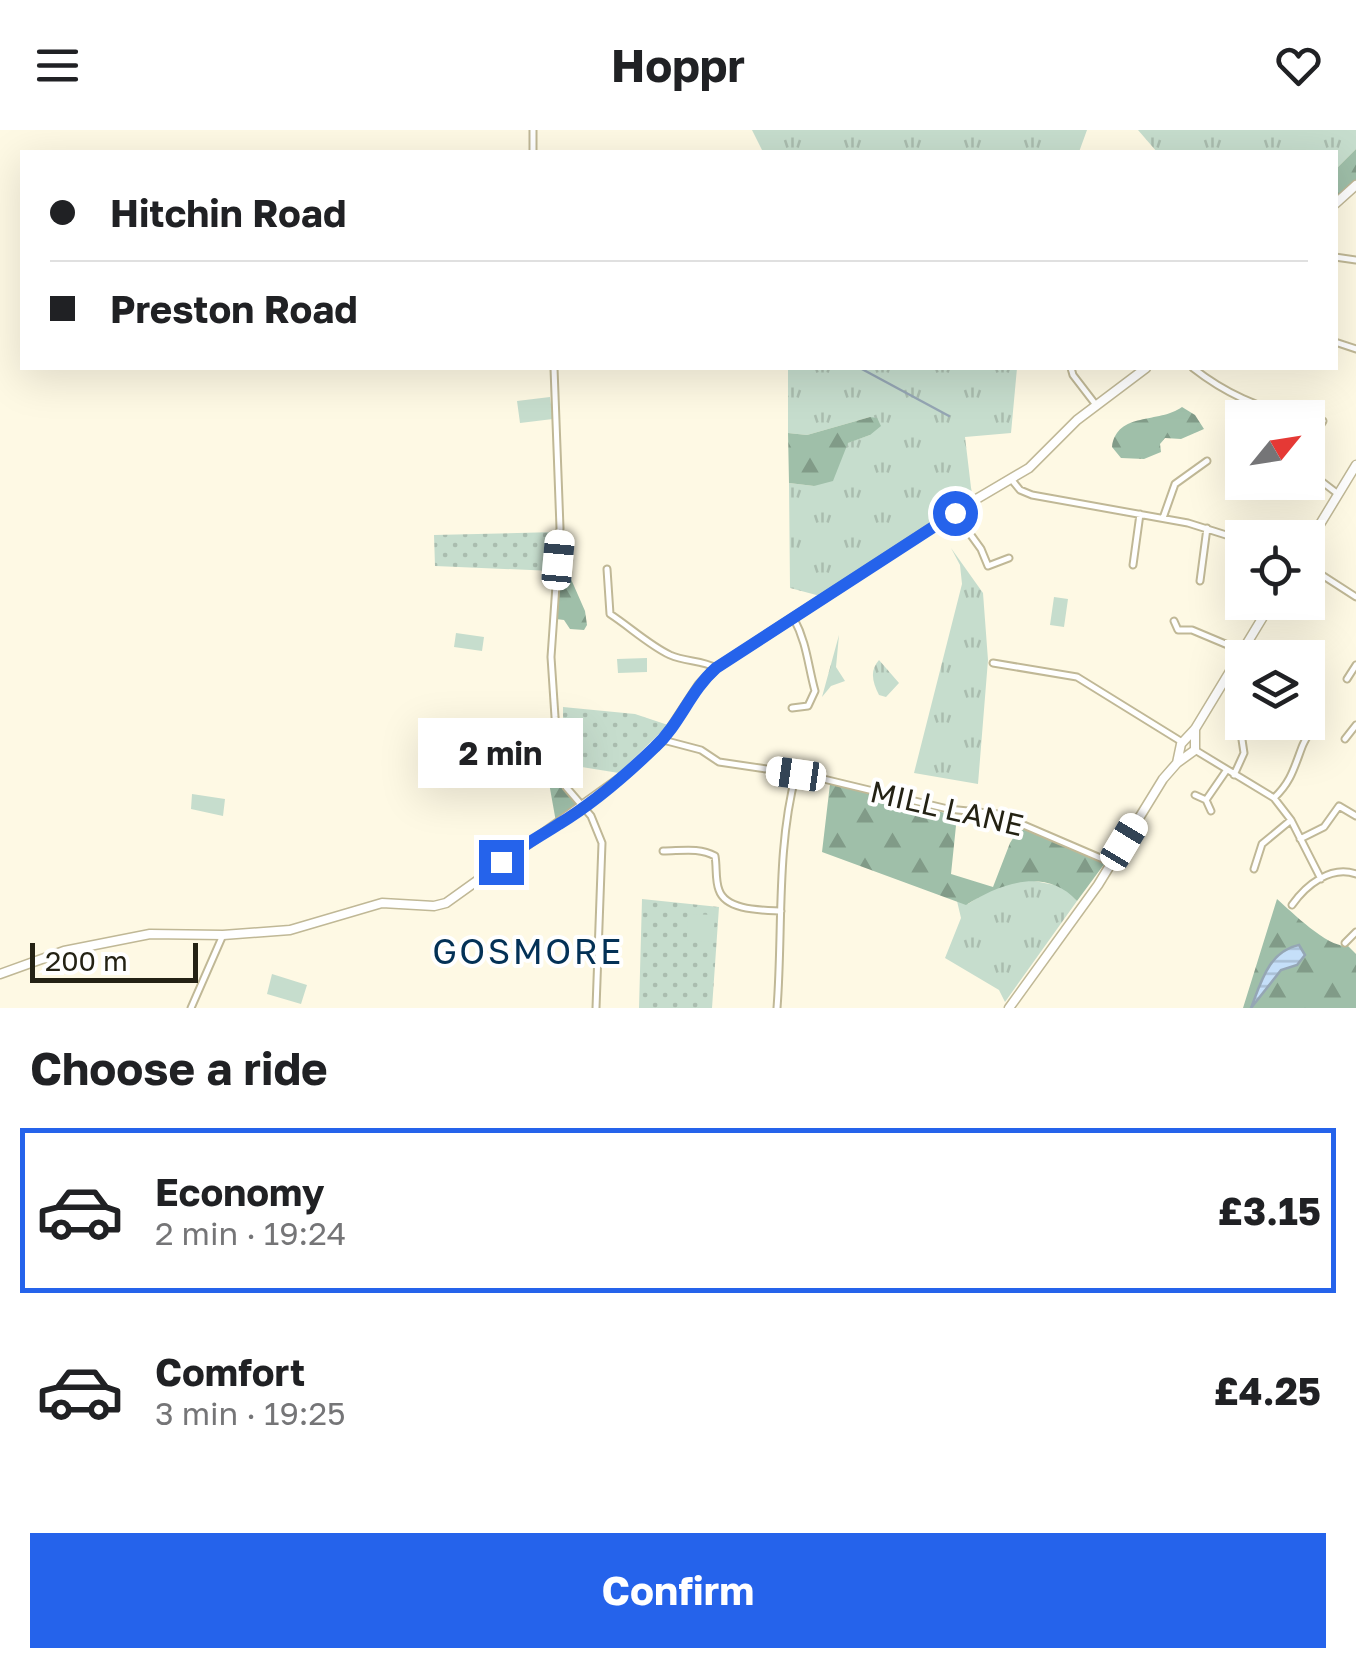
<!DOCTYPE html>
<meta charset="utf-8">
<style>
body{margin:0;font-family:"Golos Text",sans-serif;background:#f2f2f2;color:#202124;height:100vh;display:flex;flex-direction:column;font-size:38px;white-space:nowrap}
*{box-sizing:border-box;margin:0}
p{font-size:32px;color:#757577}
.icon{flex:none;width:55px;height:55px;fill:none;stroke:currentColor;stroke-width:2;stroke-linecap:round;stroke-linejoin:round}
.map{position:relative;height:878px;overflow:hidden}
.sheet{display:flex;flex-direction:column;background:#fff;flex:1}
.sheet>*{flex:none}
.banner{position:absolute;left:20px;top:20px;width:1318px;height:220px;border-radius:0px;box-shadow:0 10px 40px #0002;display:grid;align-content:center;height:220px;padding:0 30px;background:#fff}
.needle{width:65px;rotate:60deg}
.tools{position:absolute;left:1225px;top:270px;display:grid;gap:20px}
.tools a{display:grid;place-items:center;width:100px;height:100px;border-radius:0px;background:#fff;box-shadow:0 10px 40px #0002;font-size:50px}
.scale{position:absolute;left:30px;bottom:25px;width:168px;box-sizing:border-box;padding-left:10px;border:5px solid #242214;border-top:0;font-size:28px;line-height:35px;white-space:nowrap;color:#242214;-webkit-text-stroke:8px #fff;paint-order:stroke}
.end{position:absolute;width:45px;height:45px;margin:-22px;border:12px solid #2563eb;background:#fff;box-shadow:0 0 0 5px #fff}
.from{border-radius:50%}
.bubble{position:absolute;height:70px;border-radius:0px;background:#fff;box-shadow:0 10px 40px #0002;font-size:32px;font-weight:700;line-height:70px;text-align:center}
.car{position:absolute;width:30px;height:60px;margin:-30px -15px;border-radius:12px;box-shadow:0 0 8px 2px #0007;background:linear-gradient(#fff 24%,#345 0 40%,#fff 0 76%,#345 0 86%,#fff 0)}
.banner b{display:flex;align-items:center;gap:35px;height:95px;font-size:38px}
.banner b+b{border-top:2px solid #e0e0e0}
.banner i{width:25px;height:25px;background:#202124}
ul{padding:0;list-style:none}
li{display:flex;align-items:center;gap:30px;height:165px;margin:0 20px 15px;padding:0 10px;border:5px solid transparent;border-radius:0px}
li div{flex:1}
li b{display:block;font-size:38px}
li em{font-style:normal;font-weight:700}
li.on{border-color:#2563eb}
li>.icon{width:90px;height:90px;stroke-width:1.5}
h2{padding:0 30px;font-size:45px;line-height:120px}
.button{display:flex;gap:20px;margin-top:auto;padding:20px 30px}
.button a{flex:1;height:115px;border-radius:0px;background:#2563eb;color:#fff;font-size:40px;font-weight:700;line-height:115px;text-align:center}
header{display:flex;justify-content:space-between;align-items:center;height:130px;padding:0 30px;background:#fff;font-size:45px;font-weight:700}
.map>svg:first-child{display:block}
.grass{fill:url(#grass-tufts)}
.forest{fill:url(#forest-firs)}
.park{fill:url(#park-dots)}
.pitch{fill:#c6ddcd}
.water{fill:url(#water-rules);stroke:#95a6b4;stroke-width:2.5}
.lines{fill:none;stroke-linecap:round;stroke-linejoin:round}
.stream{stroke:#95a6b4;stroke-width:2.5}
.street-casing{stroke:#c0b896;stroke-width:9}
.secondary-casing{stroke:#c0b896;stroke-width:11}
.street{stroke:#fff;stroke-width:5}
.secondary{stroke:#fff;stroke-width:8}
.route{stroke:#2563eb;stroke-width:12}
.labels{text-anchor:middle;dominant-baseline:central;stroke-width:8;stroke-linejoin:round;paint-order:stroke}
.street-label{font-size:30px;fill:#242214;stroke:#fff}
.quarter-label{font-size:35px;letter-spacing:2.5px;fill:#033156;stroke:#fff}
</style>
<header><svg class="icon" aria-label="menu" viewBox="0 0 24 24"><path d="M4 6h16M4 12h16M4 18h16"/></svg>Hoppr<svg class="icon" aria-label="heart" viewBox="0 0 24 24"><path d="M12 20l-8-8c-3-5 5-10 8-4 3-6 11-1 8 4z"/></svg></header>
<div class="map">
<svg width="1356" height="878" viewBox="0 0 1356 878">
<defs>
<pattern id="grass-tufts" width="24" height="20" patternUnits="userSpaceOnUse" patternTransform="scale(2.5)"><rect width="24" height="20" fill="#c6ddcd"/><path d="M3 7l-1-3M5 7V3M7 7l1-3M15 17l-1-3M17 17v-4M19 17l1-3" fill="none" stroke="#aabdaf"/></pattern>
<pattern id="forest-firs" width="22" height="20" patternUnits="userSpaceOnUse" patternTransform="scale(2.5)"><rect width="22" height="20" fill="#9fbfa9"/><path d="M5 1l3.5 6h-7zM16 11l3.5 6h-7z" fill="#819b88"/></pattern>
<pattern id="park-dots" width="8" height="8" patternUnits="userSpaceOnUse" patternTransform="scale(2.5)"><rect width="8" height="8" fill="#c6ddcd"/><path d="M2 2h.1M6 6h.1" fill="none" stroke="#aabdaf" stroke-width="1.8" stroke-linecap="round"/></pattern>
<pattern id="water-rules" width="6" height="5" patternUnits="userSpaceOnUse" patternTransform="scale(2.5)"><rect width="6" height="5" fill="#c5dff9"/><path d="M0 2.5h6" fill="none" stroke="#a9bfd5"/></pattern>
</defs>
<rect width="100%" height="100%" fill="#fef9e4"/>
<path class="grass" d="M752 0H1087L1079 22H763Z
M1138 0H1356V19L1335 40V22H1157Z
M788 238H1017L1011 303 965 307 972 366 926 402 824 467 790 458 789 353 814 356 847 313 870 305V287L807 305 788 303Z
M951 418 983 463 988 530 978 654 914 643 962 454 960 435Z
M839 505 836 537 845 551 831 556 822 567Z
M879 530 899 553 886 567 879 565C873 553 869 541 879 530Z
M1029 750 1065 757 1077 771 1005 872 999 860 945 828 961 788 957 771 968 774 994 757Z"/>
<path class="forest" d="M1356 19V50L1335 68V40Z
M1182 277 1195 285 1204 299 1181 309 1165 308 1160 314 1161 322 1144 329 1121 328 1112 317C1117 281 1159 294 1182 277Z
M870 287 877 288 881 296 870 305 848 313 833 351 814 356 789 353 788 303 807 305Z
M567 440 585 481 587 495 584 500 570 499 564 490 556 489 561 441Z
M555 628 561 650 580 675 556 692 549 653 550 629Z
M830 654 957 686 951 744 993 757 1010 713 1020 697 1105 733 1077 771C1046 737 1001 753 966 775L822 722Z
M1277 769C1293 783 1328 818 1348 816L1356 824V878H1243Z"/>
<path class="park" d="M556 402 553 441 435 436 434 405Z
M563 577 635 584 668 595 619 643 563 634Z
M642 769 719 777 712 878H639Z"/>
<path class="pitch" d="M550 267 553 289 520 293 517 271Z
M1054 467 1068 469 1064 497 1050 495Z
M456 503 484 507 482 521 454 517Z
M647 528V542L618 543 617 529Z
M456 596 463 608 436 623 429 610Z
M192 664 225 669 223 686 191 679Z
M688 784 715 785 713 812 687 810Z
M272 844 307 855 301 874 267 864Z"/>
<path class="water" d="M1299 815 1305 825 1297 835 1281 840 1251 878C1261 852 1269 821 1299 815Z"/>
<g class="lines">
<path class="stream" d="M860 238 949 286"/>
<defs>
<path id="street" d="M533 0V22
M1335 127 1356 130
M1335 212 1356 219
M554 238 560 398 551 527 555 587 561 643 566 657 591 686 602 713 596 878
M1071 238 1073 245 1096 275
M1193 238C1226 264 1258 277 1298 288
M1301 288 1310 284 1323 291 1318 299 1308 296
M1308 341 1338 364
M1011 349 1020 360 1032 365 1188 393 1242 410
M955 383 981 419 988 436 1009 428
M1163 388 1175 354 1207 331
M1133 435 1140 384
M1308 436 1356 467
M607 439 610 484C630 497 649 515 670 525 686 532 702 530 716 538
M1200 451 1207 398
M1174 491 1178 500H1192L1242 521
M993 533 1077 547 1182 612
M1347 549 1356 535
M792 578 808 576 815 561C808 536 807 513 794 489
M1345 609 1356 595
M663 610 701 620 719 632 807 645 948 679 998 684 1112 733
M1195 620 1274 668 1291 690 1321 749
M1234 645 1244 623 1241 603
M1195 665 1206 670
M1274 668C1291 652 1294 638 1302 617 1306 606 1314 599 1315 587L1308 581
M1211 681 1206 670 1226 641
M1300 709 1324 697 1339 676 1356 686
M663 721C681 721 699 717 715 726 717 737 715 750 719 760 726 781 763 780 781 781
M1254 739 1262 714 1291 690
M1292 775C1306 755 1331 735 1356 744
M1345 813 1356 802
M191 878 223 805
M777 878C783 801 776 719 796 644"/>
<path id="secondary" d="M1335 74 1356 55
M1308 414 1356 335
M1177 633 1181 614 1195 599 1272 472
M0 844 64 821 150 804 223 805 290 800 382 773 434 776 446 773 626 644 663 610 699 555 716 538 968 374 1029 338 1077 290 1146 238
M1009 878 1098 755 1163 649 1177 633 1195 620V599"/>
</defs>
<use href="#street" class="street-casing"/>
<use href="#secondary" class="secondary-casing"/>
<use href="#street" class="street"/>
<use href="#secondary" class="secondary"/>
</g>
<g class="lines">
<path class="route" d="M501 732C520 717 539 707 559 694 594 673 626 645 655 617 680 594 690 561 716 538L955 383"/>
</g>
<g class="labels">
<g class="street-label">
<text transform="translate(947 678) rotate(13)">MILL LANE</text>
</g>
<g class="quarter-label">
<text x="528" y="821">GOSMORE</text>
</g>
</g>
</svg>
<div class="tools">
<a><svg class="needle" viewBox="-14 -14 28 28"><path d="M0-13l5 13h-10z" fill="#e53935"/><path d="M0 13l5-13h-10z" fill="#757577"/></svg></a>
<a><svg class="icon" aria-label="locate" viewBox="0 0 24 24"><circle cx="12" cy="12" r="6"/><path d="M12 2v4M12 18v4M2 12h4M18 12h4"/></svg></a>
<a><svg class="icon" aria-label="layers" viewBox="0 0 24 24"><path d="M12 4l9 5-9 5-9-5zM3 14l9 5 9-5"/></svg></a>
</div>
<div class="scale">200 m</div>
<i class="end from" style="left:955px;top:383px"></i>
<i class="end" style="left:501px;top:732px"></i>
<div class="bubble" style="left:418px;top:588px;width:165px">2 min</div>
<i class="car" style="left:558px;top:430px;rotate:5deg"></i>
<i class="car" style="left:796px;top:644px;rotate:278deg"></i>
<i class="car" style="left:1124px;top:712px;rotate:31deg"></i>
<div class="banner">
<b><i class="from"></i>Hitchin Road</b>
<b><i></i>Preston Road</b>
</div>
</div>
<section class="sheet">
<h2>Choose a ride</h2>
<ul>
<li class="on"><svg class="icon" aria-label="car" viewBox="0 0 24 24"><path d="M5 17H2v-5l4-1 3-4h7l3 4 3 1v5h-3M9 17h6M6 11h13"/><circle cx="7" cy="17" r="2"/><circle cx="17" cy="17" r="2"/></svg><div><b>Economy</b><p>2 min · 19:24</p></div><em>£3.15</em></li>
<li><svg class="icon" aria-label="car" viewBox="0 0 24 24"><path d="M5 17H2v-5l4-1 3-4h7l3 4 3 1v5h-3M9 17h6M6 11h13"/><circle cx="7" cy="17" r="2"/><circle cx="17" cy="17" r="2"/></svg><div><b>Comfort</b><p>3 min · 19:25</p></div><em>£4.25</em></li>
</ul>
<div class="button"><a>Confirm</a></div>
</section>
